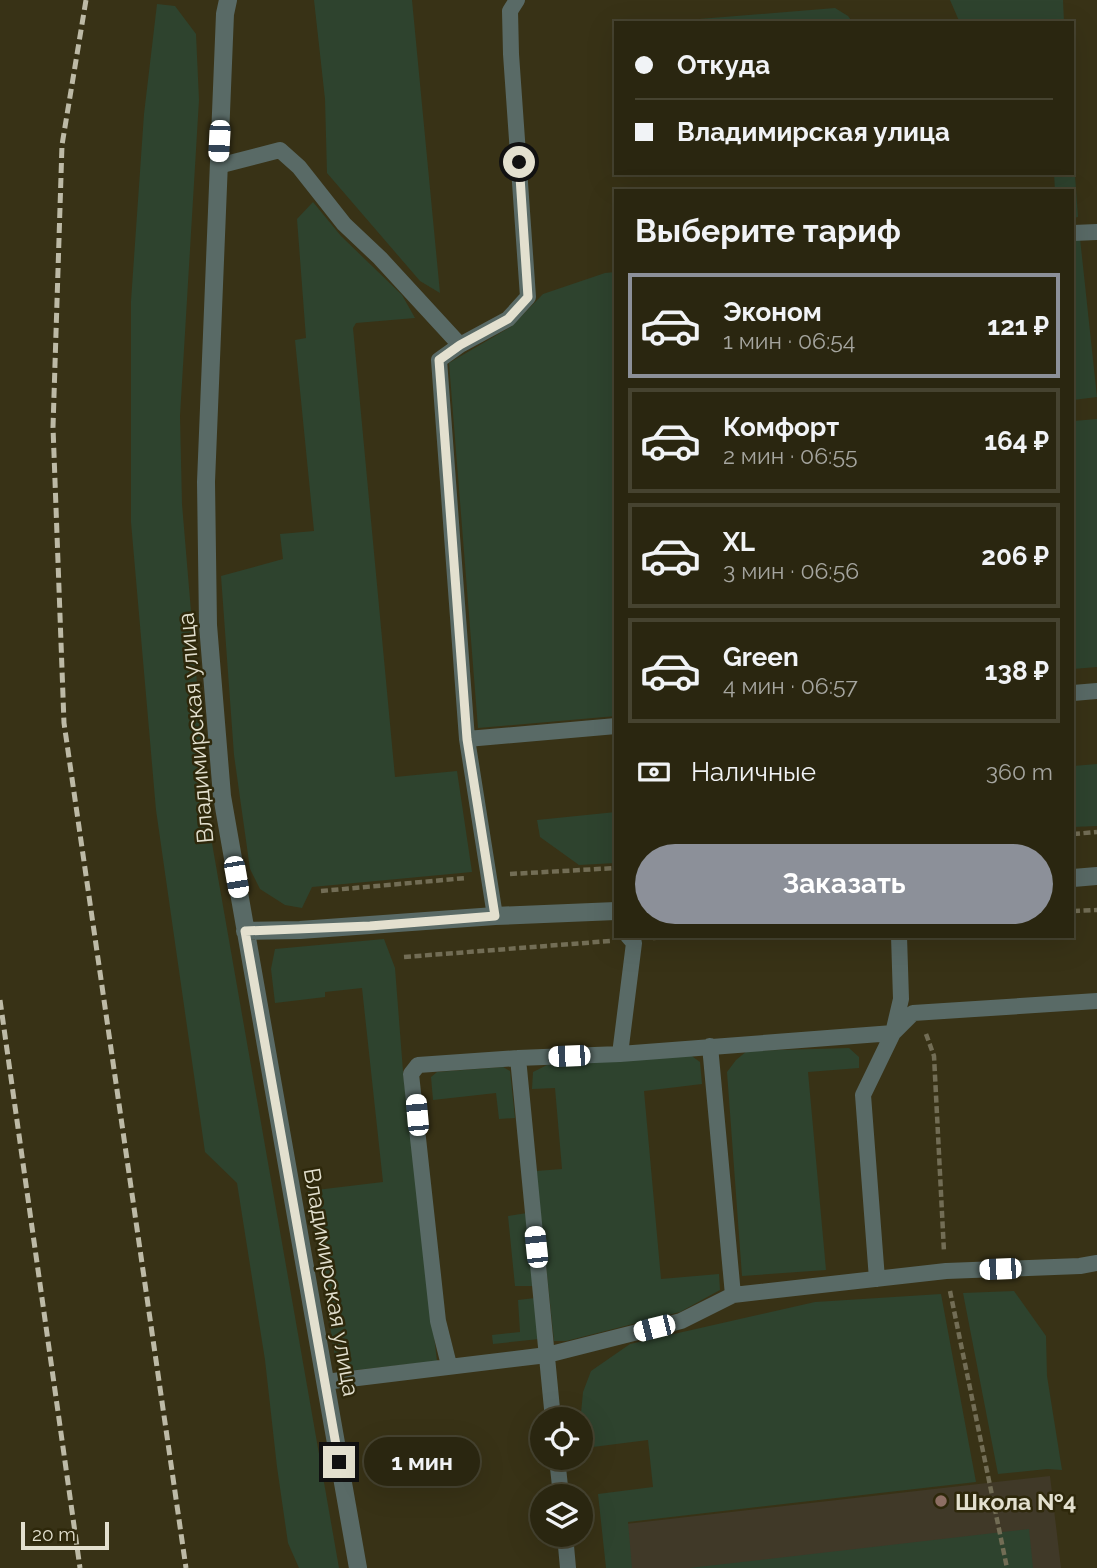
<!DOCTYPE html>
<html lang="ru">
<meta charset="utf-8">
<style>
body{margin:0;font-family:Raleway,sans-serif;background:#36321e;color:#f1f3f6;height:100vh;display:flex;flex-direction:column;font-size:26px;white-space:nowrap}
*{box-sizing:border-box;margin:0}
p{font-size:23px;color:#a5a59f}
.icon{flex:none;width:38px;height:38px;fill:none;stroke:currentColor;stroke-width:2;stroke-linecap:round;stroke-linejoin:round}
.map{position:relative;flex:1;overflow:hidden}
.sheet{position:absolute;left:614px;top:189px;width:460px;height:749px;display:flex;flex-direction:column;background:#2a2610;border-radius:0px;box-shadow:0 7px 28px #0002,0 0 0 2px #464330}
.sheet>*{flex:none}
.top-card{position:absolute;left:614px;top:21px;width:460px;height:154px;border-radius:0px;box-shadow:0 7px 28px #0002,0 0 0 2px #464330;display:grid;align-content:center;height:154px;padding:0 21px;background:#2a2610}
.buttons{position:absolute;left:530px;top:1407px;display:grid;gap:14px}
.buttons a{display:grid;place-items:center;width:63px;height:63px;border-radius:50%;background:#2a2610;box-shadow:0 7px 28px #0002,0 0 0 2px #464330;font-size:35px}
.scale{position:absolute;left:21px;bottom:18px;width:88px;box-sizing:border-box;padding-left:7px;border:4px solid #e3e0cf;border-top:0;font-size:19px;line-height:24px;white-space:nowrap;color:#e3e0cf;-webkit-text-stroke:5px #2e280b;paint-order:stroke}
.end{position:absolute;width:32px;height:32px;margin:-16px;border:9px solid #e3e0cf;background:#111;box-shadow:0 0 0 4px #111}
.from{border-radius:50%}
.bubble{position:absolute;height:49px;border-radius:24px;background:#2a2610;box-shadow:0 7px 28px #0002,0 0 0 2px #464330;font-size:23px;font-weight:700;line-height:49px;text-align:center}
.car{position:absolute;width:21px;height:42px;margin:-21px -10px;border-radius:9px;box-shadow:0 0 5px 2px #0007;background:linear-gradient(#fff 24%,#345 0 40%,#fff 0 76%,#345 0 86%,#fff 0)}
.top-card b{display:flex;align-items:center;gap:24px;height:66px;font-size:26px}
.top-card b+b{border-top:2px solid #464330}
.top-card i{width:18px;height:18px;background:#f1f3f6}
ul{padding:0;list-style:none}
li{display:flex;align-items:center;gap:21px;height:105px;margin:0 14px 10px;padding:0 7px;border:4px solid #464330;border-radius:0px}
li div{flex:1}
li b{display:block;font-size:26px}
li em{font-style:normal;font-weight:700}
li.selected{border-color:#8c9099}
li>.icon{width:63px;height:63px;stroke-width:1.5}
h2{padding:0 21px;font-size:32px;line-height:84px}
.pay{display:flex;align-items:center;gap:18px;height:77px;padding:0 21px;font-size:26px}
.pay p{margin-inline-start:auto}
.primary-button{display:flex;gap:14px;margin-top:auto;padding:14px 21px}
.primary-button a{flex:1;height:80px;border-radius:42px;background:#8c9099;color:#fff;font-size:28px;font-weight:700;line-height:80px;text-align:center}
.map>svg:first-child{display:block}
.education{fill:#403928}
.green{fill:#2e432e}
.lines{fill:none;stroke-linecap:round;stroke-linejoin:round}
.path{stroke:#726d55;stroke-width:4.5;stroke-dasharray:7 3.5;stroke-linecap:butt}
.lane{stroke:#596a66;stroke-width:16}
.street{stroke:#596a66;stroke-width:18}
.rail{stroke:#bdbaa6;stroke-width:5;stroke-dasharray:10 5;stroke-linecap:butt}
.route{stroke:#e3e0cf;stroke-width:9}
.education-dot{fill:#8d6e63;stroke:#2e280b;stroke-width:2.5}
.labels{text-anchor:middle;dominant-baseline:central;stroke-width:5;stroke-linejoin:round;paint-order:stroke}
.street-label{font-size:23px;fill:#e3e0cf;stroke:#2e280b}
.poi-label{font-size:23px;font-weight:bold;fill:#e3e0cf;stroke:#2e280b;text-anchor:start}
</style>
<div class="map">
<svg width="1097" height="1568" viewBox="0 0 1097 1568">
<rect width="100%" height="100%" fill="#383216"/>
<path class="education" d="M1050 1476 1061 1568H613L608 1526Z"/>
<path class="green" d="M314 0H412L440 293 420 281 327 173 325 99Z
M950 0H1063L1064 23H960Z
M157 4 175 6 196 34 199 100 180 416 182 504 209 826 339 1568H299L288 1543 277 1467 265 1360 237 1183 205 1152 156 810 131 522V301L144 114Z
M835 8 848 16 853 23H650Z
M1073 147 1078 217 1073 218V191H1055L1054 173H1073Z
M313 202 341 236 402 295 415 318 356 323 353 328 395 777 457 771 472 872 312 887 302 908 285 905 260 889 250 869 234 755 221 576 283 559 280 534 314 531 295 340 306 338 297 219Z
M1080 238 1097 397 1073 400V239Z
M616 272V716L478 728 449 363 512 326 543 294 605 273Z
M1097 419V667L1073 669V421Z
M1097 764V826L1073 827V766Z
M616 812V863L579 865 540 837 537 820Z
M384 939 395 968 403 1071 437 1361 347 1371 336 1363 308 1191 383 1182 362 988 325 992V997L275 1003 271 969 275 949Z
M849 1048 859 1057V1068L808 1072 826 1270 742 1276 727 1072 736 1060 747 1051Z
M689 1054 700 1062 702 1084 644 1091 661 1279 719 1274 720 1290 680 1312 566 1341H554L536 1171 562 1169 555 1088 532 1089 533 1072 547 1065Z
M503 1067 510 1071 515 1118 499 1119 496 1093 433 1100 431 1077 437 1072Z
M527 1213 533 1286H515L508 1216Z
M1014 1291 1046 1336 1047 1376 1062 1470 1047 1469 998 1474 963 1293Z
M941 1294 976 1482 628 1522 632 1568H606L598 1494 653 1487 648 1440 585 1448 581 1413 583 1392 591 1371 630 1344 815 1302Z
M535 1298 539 1339 493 1344 492 1335 520 1332 518 1300Z
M1029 1529 1033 1568H689Z"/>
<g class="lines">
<path class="path" d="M1073 834 1097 832
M510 874 616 868
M321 891 466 878
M1073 911 1097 910
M653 938 677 936
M404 957 610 941
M926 1034 934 1056 944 1252
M950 1291 1007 1568"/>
<path class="lane" d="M218 166 280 150 299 167 344 224 380 258 460 345
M1073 233 1097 232
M1073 693 1097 691
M467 739 439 360 460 345 508 319 528 297 511 54 510 11 517 0
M495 916 467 739 616 726
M710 1046 733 1295
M620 1054 634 943 628 936
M877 1279 863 1095 893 1033 913 1013 1097 1001
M449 1365 438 1321 411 1074 418 1065 518 1058
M325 1382 547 1355 681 1321 733 1295 946 1271 1080 1266 1097 1263
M553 1419 518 1058 620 1054 893 1033 901 999 899 936
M557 1458 561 1496
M565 1535 568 1568"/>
<path class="street" d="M228 0 225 14 206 482 208 625 222 796 358 1568
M1073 878 1097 876
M245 931 300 930 495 916 616 911"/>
<path class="rail" d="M86 0 62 145 53 427 64 723 186 1568
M0 1000 80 1568"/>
</g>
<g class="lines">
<path class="route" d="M339 1462 245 931 370 926 495 916 467 739 439 360 460 345 508 319 528 297 519 162"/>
</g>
<circle class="education-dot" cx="941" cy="1501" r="7"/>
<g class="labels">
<g class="street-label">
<text transform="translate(195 728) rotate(-95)">Владимирская улица</text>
<text transform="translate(332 1282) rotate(80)">Владимирская улица</text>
</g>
<g class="poi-label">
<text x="955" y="1501">Школа №4</text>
</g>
</g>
</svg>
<div class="buttons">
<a><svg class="icon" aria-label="locate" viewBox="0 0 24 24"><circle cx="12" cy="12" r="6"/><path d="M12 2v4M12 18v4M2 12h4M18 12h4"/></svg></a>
<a><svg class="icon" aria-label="layers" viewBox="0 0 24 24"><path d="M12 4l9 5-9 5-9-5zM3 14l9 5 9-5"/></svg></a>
</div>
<div class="scale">20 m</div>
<i class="end from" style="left:519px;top:162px"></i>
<i class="end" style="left:339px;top:1462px"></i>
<div class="bubble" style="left:364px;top:1437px;width:116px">1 мин</div>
<i class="car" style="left:219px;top:141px;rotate:183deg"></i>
<i class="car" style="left:236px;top:877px;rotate:170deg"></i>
<i class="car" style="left:569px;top:1056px;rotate:268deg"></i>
<i class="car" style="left:417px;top:1115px;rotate:355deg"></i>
<i class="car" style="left:536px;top:1247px;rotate:354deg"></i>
<i class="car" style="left:1000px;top:1269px;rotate:268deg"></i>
<i class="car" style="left:654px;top:1328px;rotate:256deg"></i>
<div class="top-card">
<b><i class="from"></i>Откуда</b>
<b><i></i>Владимирская улица</b>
</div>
<section class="sheet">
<h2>Выберите тариф</h2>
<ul>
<li class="selected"><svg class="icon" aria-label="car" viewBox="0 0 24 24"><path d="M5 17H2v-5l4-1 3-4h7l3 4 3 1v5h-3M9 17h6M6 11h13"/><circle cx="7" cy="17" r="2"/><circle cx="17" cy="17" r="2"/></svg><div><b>Эконом</b><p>1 мин · 06:54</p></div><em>121 ₽</em></li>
<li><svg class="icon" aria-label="car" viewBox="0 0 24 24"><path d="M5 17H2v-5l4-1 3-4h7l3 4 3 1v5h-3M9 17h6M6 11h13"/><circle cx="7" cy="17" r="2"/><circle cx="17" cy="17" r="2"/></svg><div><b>Комфорт</b><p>2 мин · 06:55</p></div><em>164 ₽</em></li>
<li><svg class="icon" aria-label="car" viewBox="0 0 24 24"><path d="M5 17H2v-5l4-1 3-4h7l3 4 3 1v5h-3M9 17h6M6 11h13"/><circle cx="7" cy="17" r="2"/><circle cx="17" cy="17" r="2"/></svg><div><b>XL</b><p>3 мин · 06:56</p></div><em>206 ₽</em></li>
<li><svg class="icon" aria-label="car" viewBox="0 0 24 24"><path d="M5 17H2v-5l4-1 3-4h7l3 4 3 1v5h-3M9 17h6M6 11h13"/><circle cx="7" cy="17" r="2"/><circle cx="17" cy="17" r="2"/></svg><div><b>Green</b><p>4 мин · 06:57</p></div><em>138 ₽</em></li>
</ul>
<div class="pay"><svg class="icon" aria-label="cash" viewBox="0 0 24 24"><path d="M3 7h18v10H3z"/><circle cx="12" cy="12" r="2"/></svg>Наличные<p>360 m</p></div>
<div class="primary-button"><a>Заказать</a></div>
</section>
</div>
